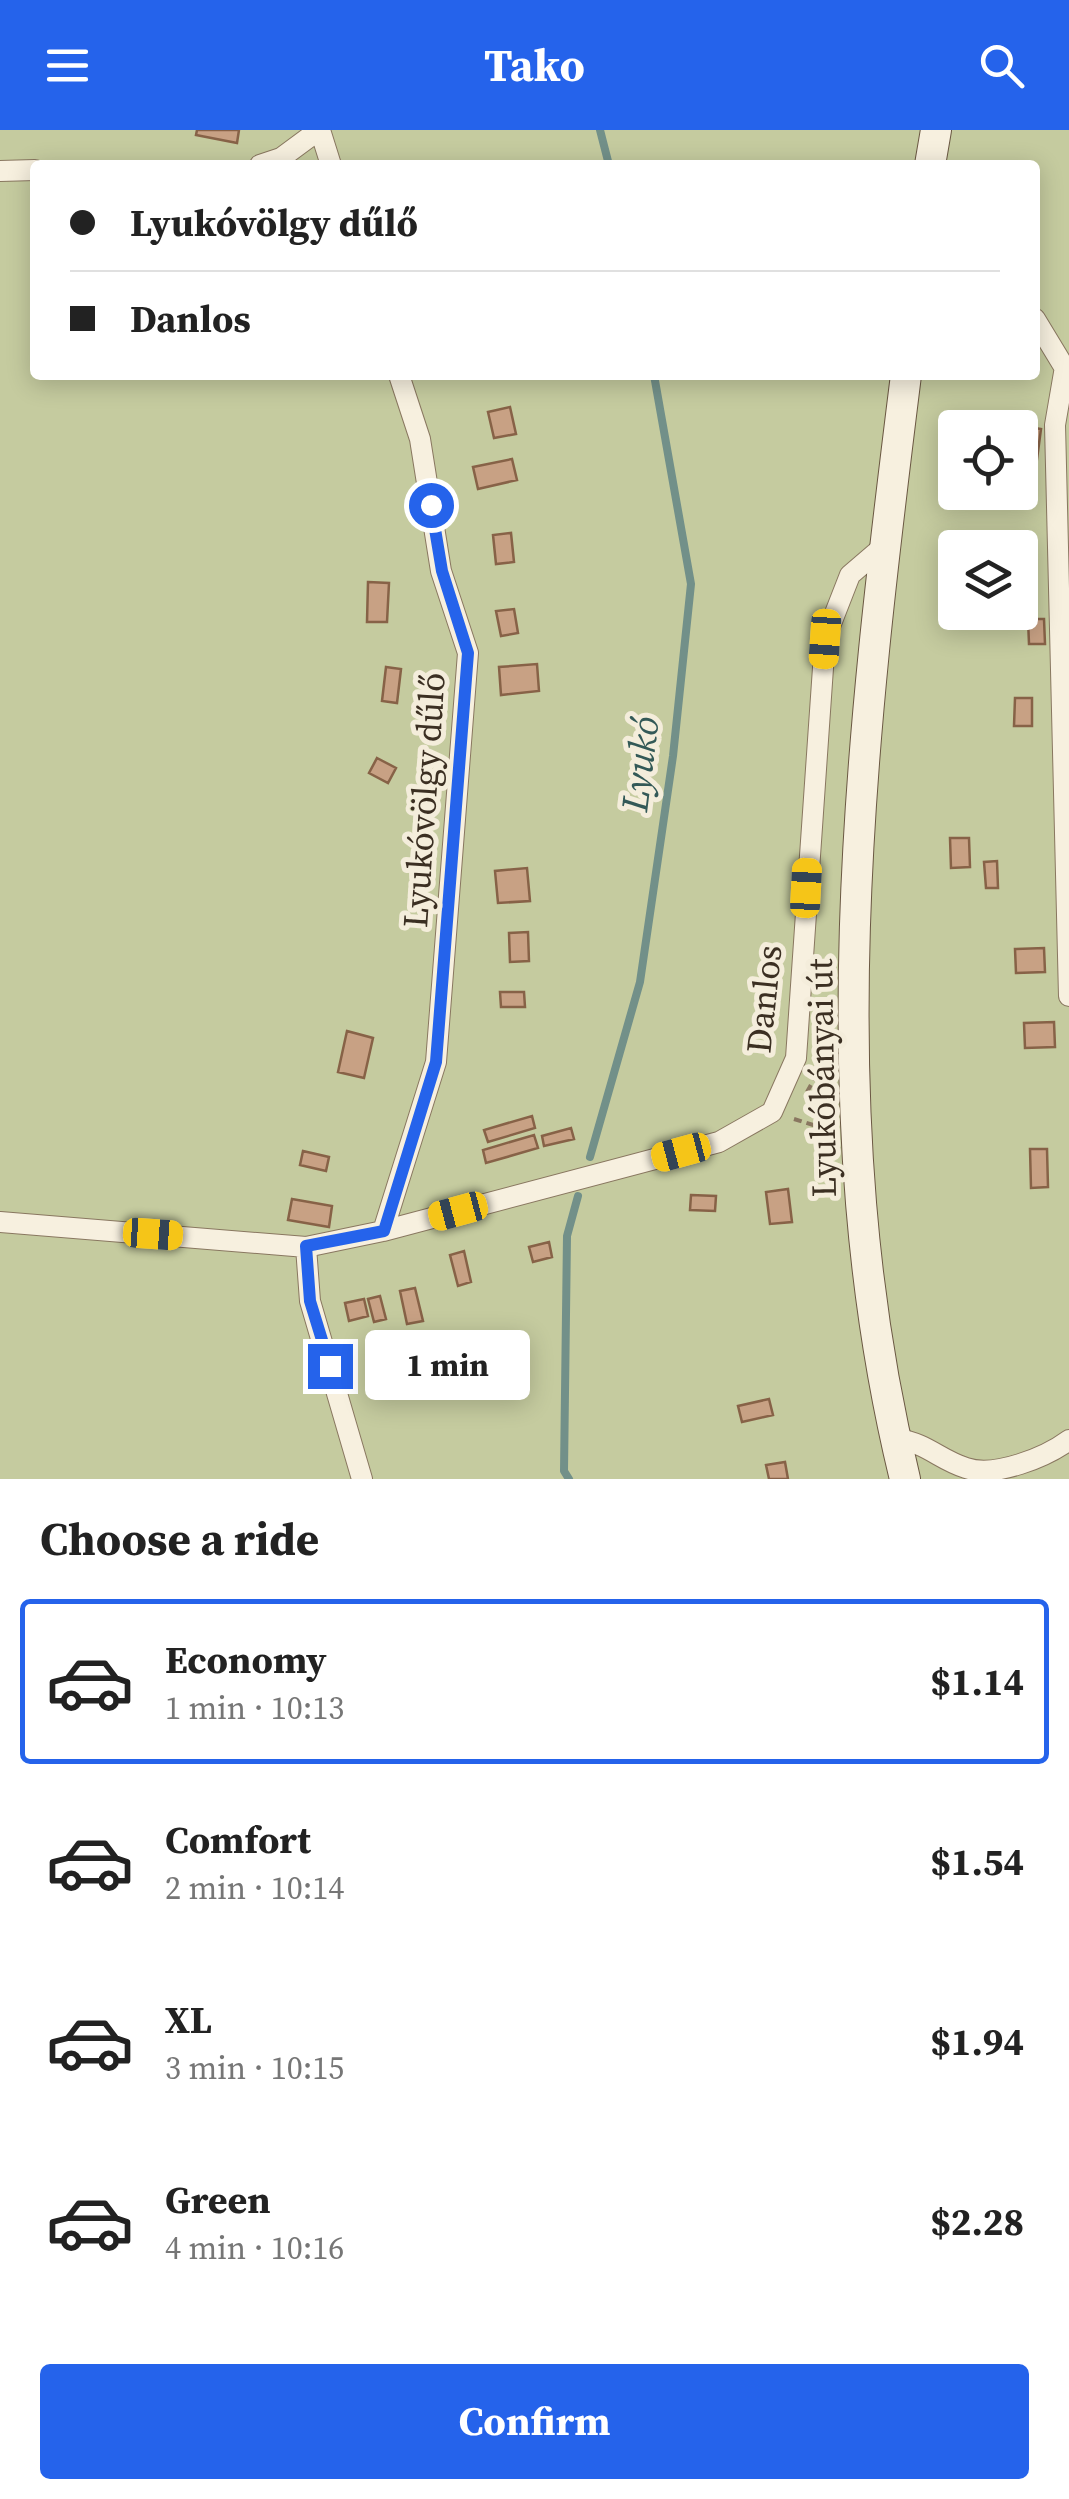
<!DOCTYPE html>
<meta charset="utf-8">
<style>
body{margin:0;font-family:"Source Serif 4",serif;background:#f2f2f2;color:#222;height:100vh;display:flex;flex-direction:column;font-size:38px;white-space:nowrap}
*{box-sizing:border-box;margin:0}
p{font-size:32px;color:#767676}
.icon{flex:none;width:55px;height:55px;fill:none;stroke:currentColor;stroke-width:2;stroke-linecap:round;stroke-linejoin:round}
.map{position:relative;height:1349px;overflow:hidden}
.side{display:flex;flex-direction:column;background:#fff;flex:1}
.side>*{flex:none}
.hud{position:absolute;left:30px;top:30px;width:1010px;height:220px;border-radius:10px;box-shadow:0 5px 25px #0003;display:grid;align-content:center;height:220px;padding:0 40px;background:#fff}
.buttons{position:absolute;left:938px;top:280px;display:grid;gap:20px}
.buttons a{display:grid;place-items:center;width:100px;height:100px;border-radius:10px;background:#fff;box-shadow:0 5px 25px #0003;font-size:50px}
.end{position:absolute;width:45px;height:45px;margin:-22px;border:12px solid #2563eb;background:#fff;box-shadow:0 0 0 5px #fff}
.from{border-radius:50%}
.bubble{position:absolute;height:70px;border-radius:10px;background:#fff;box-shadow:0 5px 25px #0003;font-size:32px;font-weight:700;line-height:70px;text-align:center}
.car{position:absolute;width:30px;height:60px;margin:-30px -15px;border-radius:12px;box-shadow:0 0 8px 2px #0007;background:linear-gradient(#f5c518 24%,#345 0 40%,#f5c518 0 76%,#345 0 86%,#f5c518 0)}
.hud b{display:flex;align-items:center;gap:35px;height:95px;font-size:38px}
.hud b+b{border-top:2px solid #e0e0e0}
.hud i{width:25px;height:25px;background:#222}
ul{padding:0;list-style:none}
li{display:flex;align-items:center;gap:30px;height:165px;margin:0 20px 15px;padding:0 20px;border:5px solid transparent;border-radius:10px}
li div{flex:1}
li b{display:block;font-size:38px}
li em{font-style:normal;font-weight:700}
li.current{border-color:#2563eb}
li>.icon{width:90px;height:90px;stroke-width:1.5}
h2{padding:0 40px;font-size:45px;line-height:120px}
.action{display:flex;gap:20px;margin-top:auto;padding:20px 40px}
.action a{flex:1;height:115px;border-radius:10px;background:#2563eb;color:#fff;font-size:40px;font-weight:700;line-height:115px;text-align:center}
header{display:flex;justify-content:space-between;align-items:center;height:130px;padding:0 40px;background:#2563eb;color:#fff;font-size:45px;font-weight:700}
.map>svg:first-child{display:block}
.green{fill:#c5cb9f;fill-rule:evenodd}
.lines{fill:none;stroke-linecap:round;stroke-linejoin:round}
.stream{stroke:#729089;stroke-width:8}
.building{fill:#c8a184;stroke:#876247;stroke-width:2.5}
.minor-casing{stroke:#897760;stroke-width:22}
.secondary-casing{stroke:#6b5843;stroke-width:32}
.path{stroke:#897760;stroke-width:4;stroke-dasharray:8 5;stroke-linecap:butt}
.minor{stroke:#f7f0df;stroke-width:20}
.secondary{stroke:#f7f0df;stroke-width:30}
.route{stroke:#2563eb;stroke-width:12}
.labels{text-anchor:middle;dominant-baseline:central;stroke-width:10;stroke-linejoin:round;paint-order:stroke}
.street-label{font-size:35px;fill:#3b2f22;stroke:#f4eddb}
.water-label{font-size:38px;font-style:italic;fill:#335957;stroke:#f4eddb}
</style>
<header><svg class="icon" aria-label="menu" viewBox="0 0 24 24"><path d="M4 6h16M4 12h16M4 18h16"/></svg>Tako<svg class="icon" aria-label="search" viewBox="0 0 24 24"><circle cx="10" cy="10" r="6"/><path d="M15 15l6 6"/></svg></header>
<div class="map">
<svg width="1069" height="1349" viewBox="0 0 1069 1349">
<rect width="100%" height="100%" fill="#ede3cb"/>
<path class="green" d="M0 0H1069V1349H0ZM35 35H1035V245H35ZM955 298H1020V362H955ZM955 418H1020V482H955Z"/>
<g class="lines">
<path class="stream" d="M600 0 609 35
M590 1027 640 852 673 626 691 454 654 245
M569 1349 564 1341 567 1106 578 1066"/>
</g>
<path class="building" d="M197 0H239L237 13 196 5Z
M510 277 516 304 494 308 488 282Z
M1023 296 1041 299 1037 329 1020 327Z
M512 329 517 350 478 359 473 337Z
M511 403 514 432 496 434 493 405Z
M368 452 389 453 387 492H367Z
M514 479 518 503 501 506 496 481Z
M1028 489H1044L1045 514H1029Z
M537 534 539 561 501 565 499 537Z
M386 537 401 539 397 573 382 571Z
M1015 568H1032V596H1014Z
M377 628 396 638 388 653 369 643Z
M950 708H969L970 737 951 738Z
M997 731 998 758H986L984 732Z
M527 738 530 771 498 773 495 741Z
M528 802 529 831 510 832 509 803Z
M1044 818 1045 842 1016 843 1015 819Z
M500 862H524L525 877H501Z
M1054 892 1055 917 1025 918 1024 893Z
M347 901 373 908 364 948 338 942Z
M532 986 535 998 488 1012 484 1000Z
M571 998 574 1009 544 1016 542 1006Z
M534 1005 538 1018 486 1033 483 1020Z
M1030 1019H1047L1048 1057 1031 1058Z
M303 1021 329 1027 326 1041 300 1035Z
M788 1059 792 1092 770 1094 766 1062Z
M691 1065 716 1066 715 1081 690 1080Z
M292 1069 332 1076 329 1097 288 1090Z
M549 1112 552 1127 533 1132 529 1117Z
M464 1121 471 1152 458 1156 450 1125Z
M415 1158 423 1191 407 1194 400 1161Z
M380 1166 386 1189 374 1192 368 1169Z
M364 1169 368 1186 349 1191 345 1173Z
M769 1269 773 1285 742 1292 738 1276Z
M785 1332 788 1349H769L766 1335Z"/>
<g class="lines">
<defs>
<path id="minor" d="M320 0 331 35
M260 35 281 28 319 0
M0 41 35 40
M1035 189 1069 245
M1065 237 1055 295 1069 866
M0 1092 306 1117 383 1101 719 1012 772 982 796 928 825 509 850 445 885 415
M383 1101 436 932 468 523 441 441 420 309 399 245
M306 1117 310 1171 362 1349
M895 1308C929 1314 938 1329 966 1338 995 1348 1046 1327 1069 1310"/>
<path id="secondary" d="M930 35 936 0
M905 1349C816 985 860 612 906 245"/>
</defs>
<use href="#minor" class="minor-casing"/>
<use href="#secondary" class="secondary-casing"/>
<path class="path" d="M807 962 827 926
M794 989 823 998 832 994"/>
<use href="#minor" class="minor"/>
<use href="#secondary" class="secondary"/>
</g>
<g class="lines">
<path class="route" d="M330 1236 310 1171 306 1116 384 1101 436 932 468 523 442 441 431 375"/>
</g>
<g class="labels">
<g class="street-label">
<text transform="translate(424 670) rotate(-86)">Lyukóvölgy dűlő</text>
<text transform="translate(764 869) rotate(-84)">Danlos</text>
<text transform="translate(822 948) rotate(-91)">Lyukóbányai út</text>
</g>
<g class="water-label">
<text transform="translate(640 634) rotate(-83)">Lyukó</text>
</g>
</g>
</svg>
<div class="buttons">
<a><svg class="icon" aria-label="locate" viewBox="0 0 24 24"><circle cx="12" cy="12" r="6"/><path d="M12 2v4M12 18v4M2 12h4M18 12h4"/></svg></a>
<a><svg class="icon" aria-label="layers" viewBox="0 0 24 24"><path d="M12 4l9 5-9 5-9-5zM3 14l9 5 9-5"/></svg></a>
</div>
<i class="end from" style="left:431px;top:375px"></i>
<i class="end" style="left:330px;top:1236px"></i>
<div class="bubble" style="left:365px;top:1200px;width:165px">1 min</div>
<i class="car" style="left:825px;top:509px;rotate:184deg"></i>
<i class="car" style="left:806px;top:758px;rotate:3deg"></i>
<i class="car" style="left:681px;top:1022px;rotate:255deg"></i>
<i class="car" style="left:458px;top:1081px;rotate:255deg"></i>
<i class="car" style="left:153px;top:1104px;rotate:94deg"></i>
<div class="hud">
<b><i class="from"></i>Lyukóvölgy dűlő</b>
<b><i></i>Danlos</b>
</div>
</div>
<section class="side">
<h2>Choose a ride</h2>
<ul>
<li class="current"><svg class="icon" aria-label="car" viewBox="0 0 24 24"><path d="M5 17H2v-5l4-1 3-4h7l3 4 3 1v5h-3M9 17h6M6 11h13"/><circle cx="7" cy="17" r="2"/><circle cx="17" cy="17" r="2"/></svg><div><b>Economy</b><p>1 min · 10:13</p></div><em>$1.14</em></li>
<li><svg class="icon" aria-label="car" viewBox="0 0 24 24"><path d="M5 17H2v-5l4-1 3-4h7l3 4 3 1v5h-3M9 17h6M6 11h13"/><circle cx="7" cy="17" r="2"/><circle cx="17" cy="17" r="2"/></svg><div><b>Comfort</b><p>2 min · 10:14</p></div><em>$1.54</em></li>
<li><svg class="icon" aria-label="car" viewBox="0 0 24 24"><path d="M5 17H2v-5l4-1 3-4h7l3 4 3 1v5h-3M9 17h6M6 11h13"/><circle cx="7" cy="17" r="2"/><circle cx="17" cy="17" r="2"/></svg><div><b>XL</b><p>3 min · 10:15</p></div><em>$1.94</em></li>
<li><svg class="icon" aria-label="car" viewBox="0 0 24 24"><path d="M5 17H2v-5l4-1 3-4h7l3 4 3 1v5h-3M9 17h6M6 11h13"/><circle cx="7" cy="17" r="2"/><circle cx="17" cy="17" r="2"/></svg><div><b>Green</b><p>4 min · 10:16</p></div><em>$2.28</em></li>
</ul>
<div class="action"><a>Confirm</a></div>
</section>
